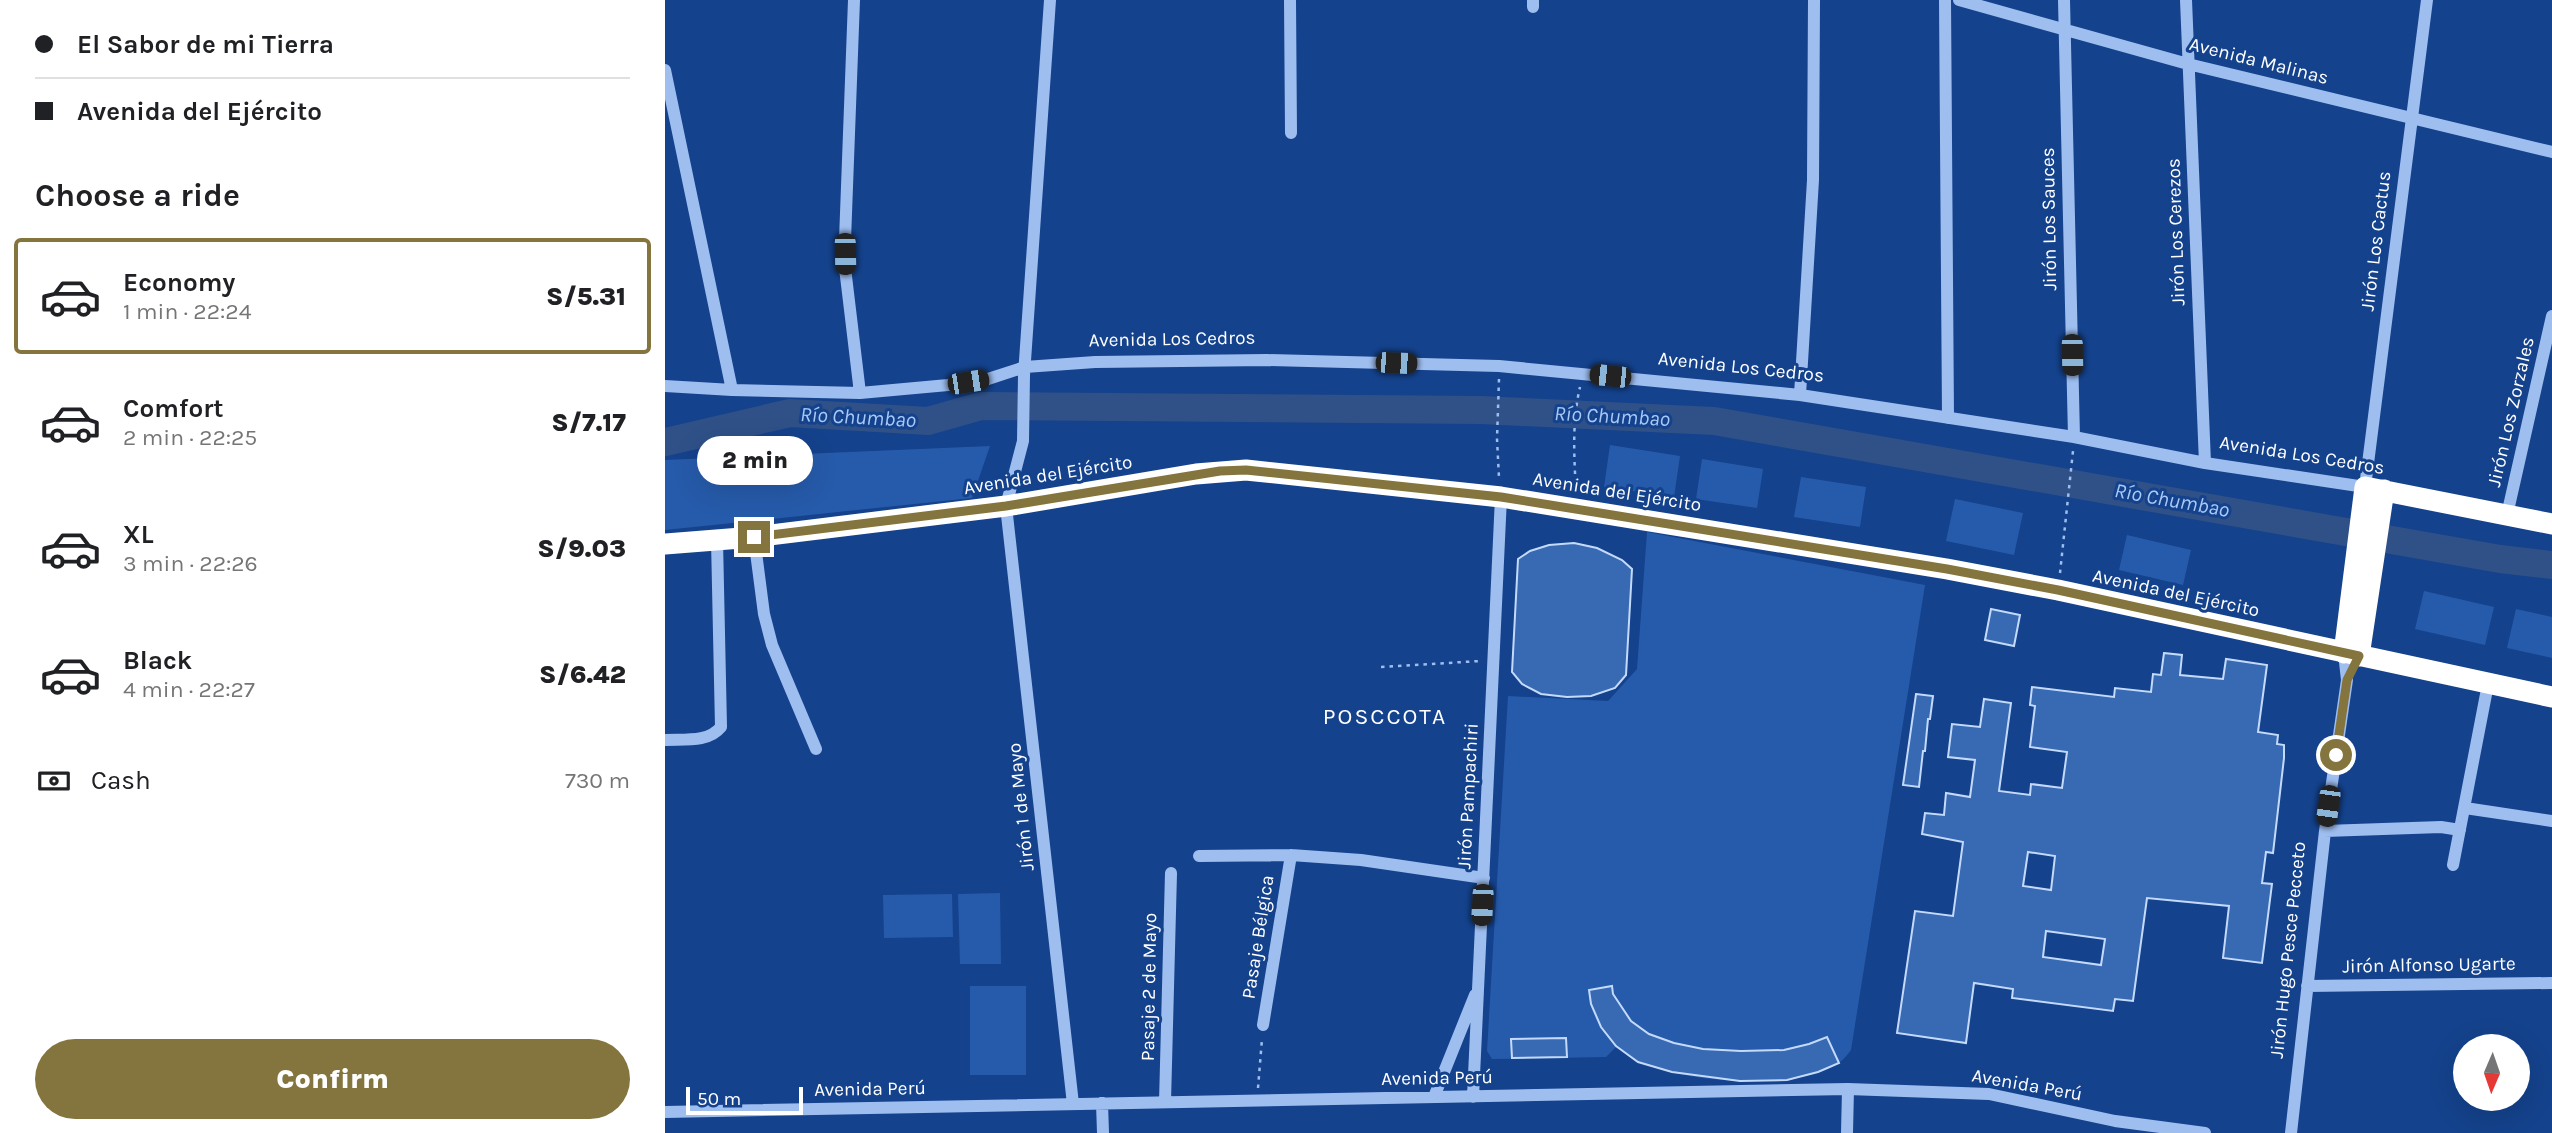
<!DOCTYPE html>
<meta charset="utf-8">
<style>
body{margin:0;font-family:Karla,sans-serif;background:#f6f6f6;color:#202124;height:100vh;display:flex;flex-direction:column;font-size:26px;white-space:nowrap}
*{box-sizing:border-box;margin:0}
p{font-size:23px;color:#757577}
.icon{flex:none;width:38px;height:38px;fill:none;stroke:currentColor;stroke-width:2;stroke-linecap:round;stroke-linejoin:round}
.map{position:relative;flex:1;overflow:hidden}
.details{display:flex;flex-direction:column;background:#fff;width:665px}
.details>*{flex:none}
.top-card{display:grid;align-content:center;height:154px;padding:0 35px;background:#fff}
.needle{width:46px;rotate:182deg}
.controls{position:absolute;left:1788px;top:1034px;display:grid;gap:14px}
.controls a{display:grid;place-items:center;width:77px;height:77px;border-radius:50%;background:#fff;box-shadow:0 7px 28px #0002;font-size:35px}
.scale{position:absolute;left:21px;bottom:18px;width:117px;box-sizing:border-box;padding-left:7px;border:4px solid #fff;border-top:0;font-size:19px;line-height:24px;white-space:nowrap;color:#fff;-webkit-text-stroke:5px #14428c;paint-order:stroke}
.end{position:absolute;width:32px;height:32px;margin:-16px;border:9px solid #84743e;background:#fff;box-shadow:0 0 0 4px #fff}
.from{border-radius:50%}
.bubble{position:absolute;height:49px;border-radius:24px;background:#fff;box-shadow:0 7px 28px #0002;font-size:23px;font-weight:800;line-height:49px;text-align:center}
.car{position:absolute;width:21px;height:42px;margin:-21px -10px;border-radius:9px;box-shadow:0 0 5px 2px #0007;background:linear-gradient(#222 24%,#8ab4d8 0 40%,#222 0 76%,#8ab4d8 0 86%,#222 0)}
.top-card b{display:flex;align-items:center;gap:24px;height:66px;font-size:26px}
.top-card b+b{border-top:2px solid #e0e0e0}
.top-card i{width:18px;height:18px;background:#202124}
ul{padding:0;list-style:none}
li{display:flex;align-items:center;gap:21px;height:116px;margin:0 14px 10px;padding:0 21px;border:4px solid transparent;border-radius:7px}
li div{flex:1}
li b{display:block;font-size:26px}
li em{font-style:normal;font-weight:800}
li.current{border-color:#84743e}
li>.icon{width:63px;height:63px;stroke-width:1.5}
h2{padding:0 35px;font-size:32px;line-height:84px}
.pay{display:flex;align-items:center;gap:18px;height:77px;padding:0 35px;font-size:26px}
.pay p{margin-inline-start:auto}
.button{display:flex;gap:14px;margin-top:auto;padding:14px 35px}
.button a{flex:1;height:80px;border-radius:42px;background:#84743e;color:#fff;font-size:28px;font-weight:800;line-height:80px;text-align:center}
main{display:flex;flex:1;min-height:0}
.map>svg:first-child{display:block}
.green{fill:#265bab}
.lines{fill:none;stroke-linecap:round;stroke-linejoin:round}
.river{stroke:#2f5188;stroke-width:28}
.building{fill:#3869b3;stroke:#c4dafb;stroke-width:2;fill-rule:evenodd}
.path{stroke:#9ebef0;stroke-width:2.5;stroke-dasharray:3.5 5;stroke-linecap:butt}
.minor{stroke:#9ebef0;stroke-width:12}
.highway{stroke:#fff;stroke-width:21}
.route{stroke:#84743e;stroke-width:9}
.labels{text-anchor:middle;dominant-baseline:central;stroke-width:6;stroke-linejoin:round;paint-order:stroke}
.street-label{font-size:19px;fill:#fff;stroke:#14428c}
.water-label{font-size:21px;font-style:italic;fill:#a9c9f7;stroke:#14428c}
.quarter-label{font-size:23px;letter-spacing:2px;fill:#fff;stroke:#14428c}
</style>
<main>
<section class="details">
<div class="top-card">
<b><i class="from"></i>El Sabor de mi Tierra</b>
<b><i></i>Avenida del Ejército</b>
</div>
<h2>Choose a ride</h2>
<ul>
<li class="current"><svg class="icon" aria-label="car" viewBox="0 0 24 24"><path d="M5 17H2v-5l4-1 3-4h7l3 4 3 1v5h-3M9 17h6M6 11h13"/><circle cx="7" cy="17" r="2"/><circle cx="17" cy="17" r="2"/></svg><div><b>Economy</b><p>1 min · 22:24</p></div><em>S/5.31</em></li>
<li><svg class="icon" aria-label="car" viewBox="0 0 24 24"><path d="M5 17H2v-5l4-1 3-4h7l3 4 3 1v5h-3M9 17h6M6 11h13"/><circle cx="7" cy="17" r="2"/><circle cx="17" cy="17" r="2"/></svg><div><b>Comfort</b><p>2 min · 22:25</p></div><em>S/7.17</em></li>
<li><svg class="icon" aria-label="car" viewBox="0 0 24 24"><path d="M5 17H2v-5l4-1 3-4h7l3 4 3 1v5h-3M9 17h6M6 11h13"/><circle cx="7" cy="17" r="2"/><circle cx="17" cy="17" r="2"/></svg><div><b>XL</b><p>3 min · 22:26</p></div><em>S/9.03</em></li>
<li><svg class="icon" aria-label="car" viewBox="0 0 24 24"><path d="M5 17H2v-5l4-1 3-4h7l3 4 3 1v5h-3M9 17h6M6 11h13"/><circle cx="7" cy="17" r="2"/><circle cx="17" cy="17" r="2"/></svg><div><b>Black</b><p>4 min · 22:27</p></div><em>S/6.42</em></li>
</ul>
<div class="pay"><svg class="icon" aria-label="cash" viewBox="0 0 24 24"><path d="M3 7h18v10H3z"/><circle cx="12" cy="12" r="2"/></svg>Cash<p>730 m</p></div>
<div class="button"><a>Confirm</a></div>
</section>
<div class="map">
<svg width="1887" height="1133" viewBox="0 0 1887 1133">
<rect width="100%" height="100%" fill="#14428c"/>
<path class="green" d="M945 445 1015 456 1009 497 939 487Z
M325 446 307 498 0 530V460Z
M1037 459 1098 469 1092 508 1031 499Z
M1136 477 1201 487 1195 527 1129 517Z
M1290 499 1358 513 1349 555 1281 541Z
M982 532 1260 585 1186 1050C1183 1054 1179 1059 1175 1062 1145 1087 1041 1084 1006 1071 987 1065 969 1054 952 1046L941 1057 827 1059 822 1051 843 696 943 701 972 669Z
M1462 535 1526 550 1518 585 1454 570Z
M1759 591 1829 607 1820 645 1750 629Z
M1851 609 1887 617V658L1842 648Z
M335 893 336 964H295L293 894Z
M287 894 288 937 219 938 218 895Z
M305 986H361V1075H305Z"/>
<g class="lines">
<path class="river" d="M0 442 125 413 263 421 316 406 816 410 1049 421 1835 559 1887 565"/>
</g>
<path class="building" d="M909 543 932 548 957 560 967 569 961 675 950 688 926 696 902 697 876 694 857 684 847 672 853 559 865 551 884 545Z
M1326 609 1355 615 1349 646 1320 640Z
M1499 653 1517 655 1515 675 1558 679 1561 659 1602 665 1593 732 1613 735 1612 744 1619 745V758L1608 853 1601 852 1597 883 1607 884 1597 963 1558 958 1564 906 1482 898 1468 1001 1450 999 1448 1011 1347 998 1348 989 1309 983 1301 1043 1232 1033 1250 911 1288 916 1298 842 1257 834 1260 813 1279 815 1281 793 1305 797 1310 760 1283 757 1287 724 1315 727 1319 699 1346 703 1334 791 1365 795 1366 784 1397 788 1402 752 1365 747 1370 706 1365 705 1367 687 1449 697 1450 688 1486 692 1488 674 1496 675ZM1363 852 1390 856 1386 890 1358 886ZM1381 931 1440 939 1436 965 1378 957Z
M1251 694 1268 696 1265 719H1263L1260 751H1258L1254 787 1238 785Z
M947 986 948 994 966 1021 984 1034 1009 1043 1038 1049 1076 1051 1119 1050 1144 1044 1162 1037 1174 1063 1153 1072 1122 1080 1075 1081 1007 1072 973 1062 951 1046 936 1027 926 1004 924 990Z
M901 1038 902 1057 847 1058 846 1039Z"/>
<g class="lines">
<path class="path" d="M834 379 832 439 834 478
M911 491C909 456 907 421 915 387
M1395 573 1408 451
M716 667 815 661
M593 1088 597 1039"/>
<path class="minor" d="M189 0 180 240V268L195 393
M385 0 359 375 358 441 341 506 408 1104
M625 0 626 133
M1280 0 1283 418
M1294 0 1523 64 1887 152
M1399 0 1409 437
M1521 0 1540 463
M868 7V0
M0 70 67 390
M0 386 67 390 195 393 283 385 323 379 360 367 430 362 602 360 834 366 1135 395 1409 437 1540 463 1700 487 1762 0
M1135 395 1148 180 1149 0
M1842 515 1887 316
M89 537 99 614 107 645 151 749
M0 740C19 739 43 743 56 727L52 540
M1800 808 1887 821
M1660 831 1776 827 1795 830
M534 856 626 855 696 860 819 878
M1788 865 1823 684
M1642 986 1887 983
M598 1025 626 855
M769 1097 810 995
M808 1097 836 497
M500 1102 506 873
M437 1103 438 1133
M0 1112 1183 1089 1324 1094 1450 1121 1540 1133
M1182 1133 1183 1089
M1626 1133 1660 831 1682 680 1679 653"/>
<path class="highway" d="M0 544 89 537 341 506 531 474 581 470 836 497 1282 569 1393 590 1887 697
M1679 653 1700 487 1887 524
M1694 656 1719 490"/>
</g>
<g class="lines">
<path class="route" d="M89 537 341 506 555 471 581 470 836 497 1282 569 1393 590 1694 656 1682 680 1671 755"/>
</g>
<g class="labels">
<g class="street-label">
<text transform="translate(1594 61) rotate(14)">Avenida Malinas</text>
<text transform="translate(1384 219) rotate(-91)">Jirón Los Sauces</text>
<text transform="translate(1511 232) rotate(-92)">Jirón Los Cerezos</text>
<text transform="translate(1711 241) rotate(-83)">Jirón Los Cactus</text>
<text transform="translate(507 339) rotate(-1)">Avenida Los Cedros</text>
<text transform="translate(1076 367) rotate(6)">Avenida Los Cedros</text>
<text transform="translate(1846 412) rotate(-77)">Jirón Los Zorzales</text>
<text transform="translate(1637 455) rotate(9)">Avenida Los Cedros</text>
<text transform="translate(383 475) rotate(-9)">Avenida del Ejército</text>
<text transform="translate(952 492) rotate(9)">Avenida del Ejército</text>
<text transform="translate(1511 593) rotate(12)">Avenida del Ejército</text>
<text transform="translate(803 796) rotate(-87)">Jirón Pampachiri</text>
<text transform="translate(356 807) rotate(-96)">Jirón 1 de Mayo</text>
<text transform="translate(593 937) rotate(-81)">Pasaje Bélgica</text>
<text transform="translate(1623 950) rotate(-84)">Jirón Hugo Pesce Pecceto</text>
<text transform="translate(1764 965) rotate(-1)">Jirón Alfonso Ugarte</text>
<text transform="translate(484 987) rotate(-89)">Pasaje 2 de Mayo</text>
<text transform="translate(772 1078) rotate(-1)">Avenida Perú</text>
<text transform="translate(1362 1085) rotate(10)">Avenida Perú</text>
<text transform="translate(205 1089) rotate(-1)">Avenida Perú</text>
</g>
<g class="water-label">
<text transform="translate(947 416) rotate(3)">Río Chumbao</text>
<text transform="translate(193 417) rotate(3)">Río Chumbao</text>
<text transform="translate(1507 500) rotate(10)">Río Chumbao</text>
</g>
<g class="quarter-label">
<text x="720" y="716">POSCCOTA</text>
</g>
</g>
</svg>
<div class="controls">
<a><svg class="needle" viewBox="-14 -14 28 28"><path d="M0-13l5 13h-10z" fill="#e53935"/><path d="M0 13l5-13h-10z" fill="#757577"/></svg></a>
</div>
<div class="scale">50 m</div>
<i class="end from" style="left:1671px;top:755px"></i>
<i class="end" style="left:89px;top:537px"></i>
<div class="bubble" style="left:32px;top:436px;width:116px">2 min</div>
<i class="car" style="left:180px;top:254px;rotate:179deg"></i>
<i class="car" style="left:1407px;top:355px;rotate:179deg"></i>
<i class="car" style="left:731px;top:363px;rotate:92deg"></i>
<i class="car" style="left:945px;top:376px;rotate:276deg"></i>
<i class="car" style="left:303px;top:382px;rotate:81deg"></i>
<i class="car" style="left:1663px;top:806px;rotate:188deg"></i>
<i class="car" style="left:817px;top:905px;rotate:183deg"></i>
</div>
</main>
